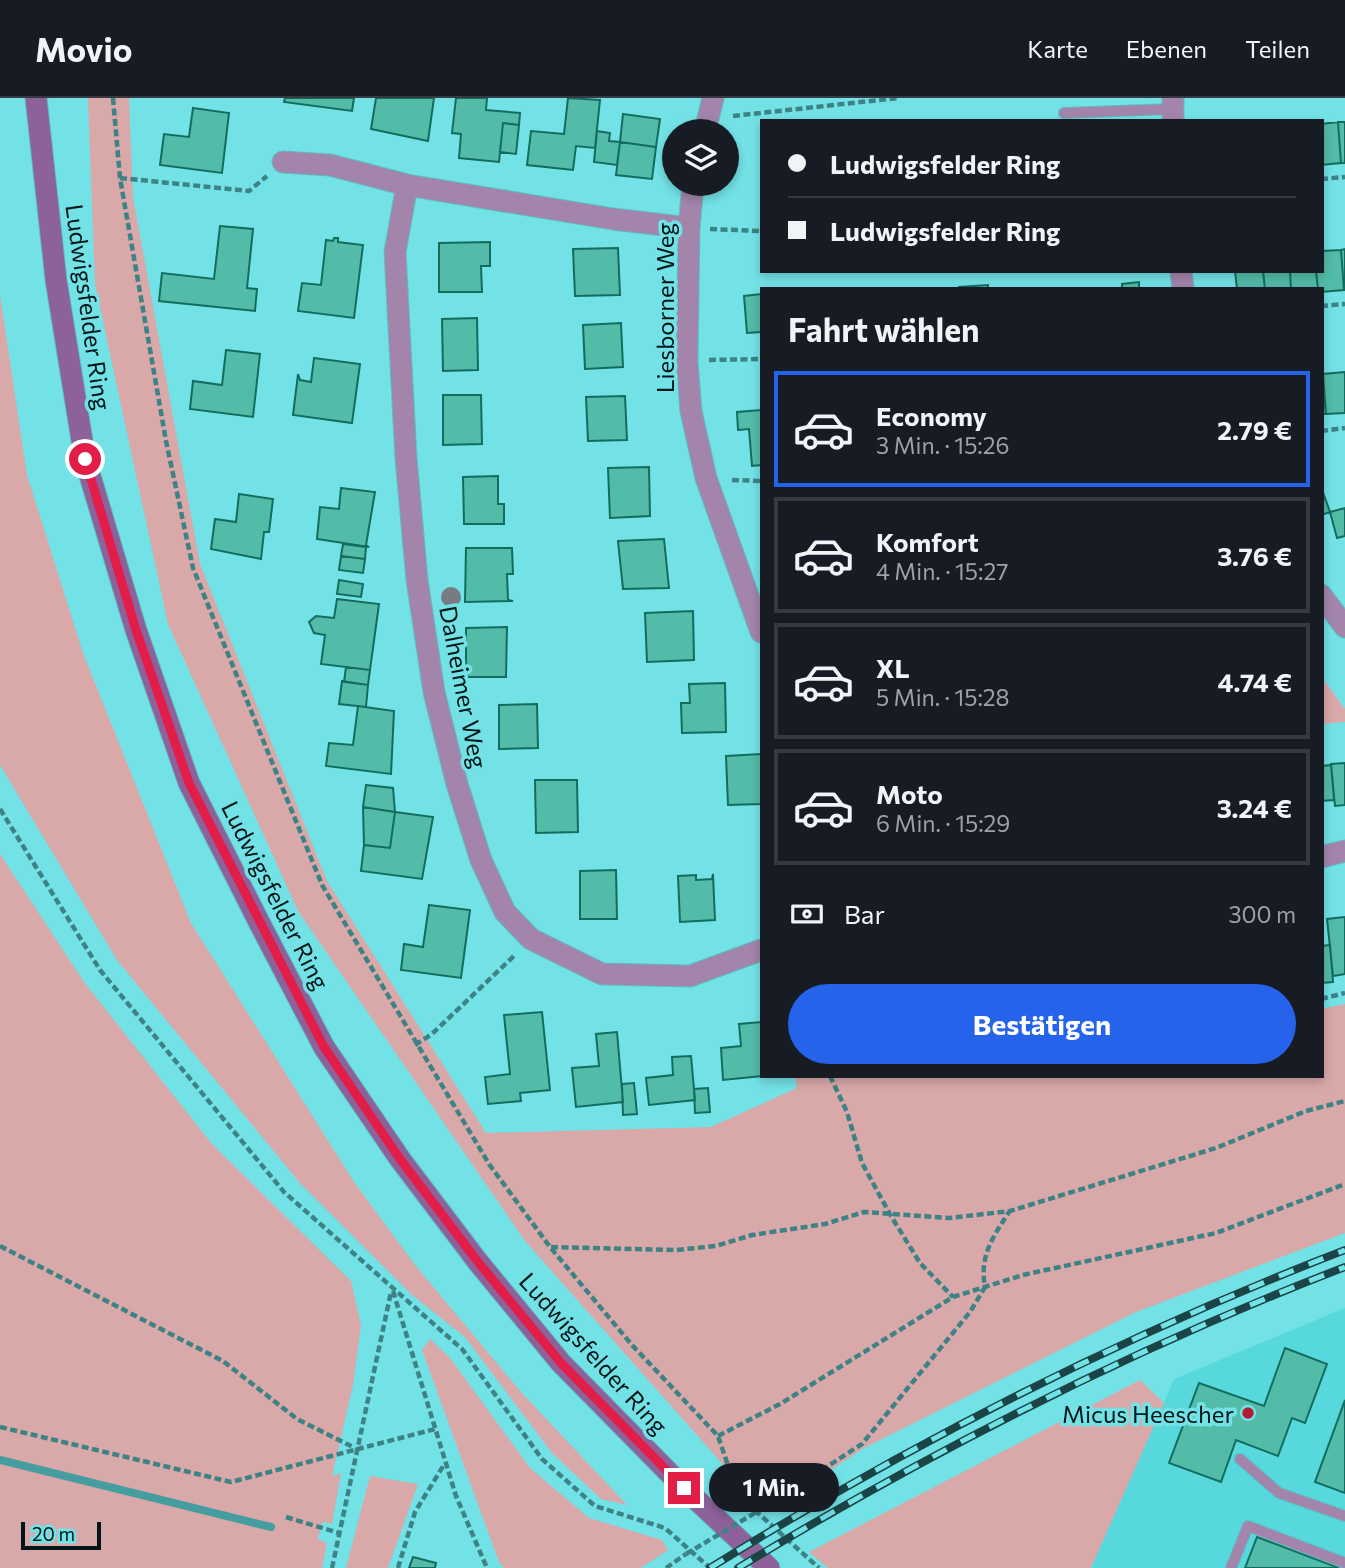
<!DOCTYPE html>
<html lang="de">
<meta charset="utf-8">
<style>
body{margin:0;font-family:Commissioner,sans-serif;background:#242831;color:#f1f3f6;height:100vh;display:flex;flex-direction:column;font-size:26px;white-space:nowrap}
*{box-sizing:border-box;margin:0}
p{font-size:23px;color:#9ea1a6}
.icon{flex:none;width:38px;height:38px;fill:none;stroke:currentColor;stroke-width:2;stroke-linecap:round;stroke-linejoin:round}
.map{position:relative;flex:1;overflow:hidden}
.sheet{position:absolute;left:760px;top:189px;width:564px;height:791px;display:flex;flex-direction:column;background:#171b24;border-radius:0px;box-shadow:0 4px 10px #0003}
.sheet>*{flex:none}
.top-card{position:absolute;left:760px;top:21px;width:564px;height:154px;border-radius:0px;box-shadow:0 4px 10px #0003;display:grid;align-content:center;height:154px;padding:0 28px;background:#171b24}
.fabs{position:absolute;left:662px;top:21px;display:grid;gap:14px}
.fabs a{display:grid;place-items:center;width:77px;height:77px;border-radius:50%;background:#171b24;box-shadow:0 4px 10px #0003;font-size:35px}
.scale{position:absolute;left:21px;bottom:18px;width:80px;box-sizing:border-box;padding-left:7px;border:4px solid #011718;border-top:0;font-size:19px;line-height:24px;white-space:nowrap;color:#011718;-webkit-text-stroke:5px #73e2e7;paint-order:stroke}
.end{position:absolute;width:32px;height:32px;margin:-16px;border:9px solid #e11d48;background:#fff;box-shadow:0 0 0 4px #fff}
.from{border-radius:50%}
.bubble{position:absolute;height:49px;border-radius:24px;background:#171b24;box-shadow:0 4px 10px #0003;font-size:23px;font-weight:700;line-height:49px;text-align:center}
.top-card b{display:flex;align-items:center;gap:24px;height:66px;font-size:26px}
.top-card b+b{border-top:2px solid #363941}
.top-card i{width:18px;height:18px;background:#f1f3f6}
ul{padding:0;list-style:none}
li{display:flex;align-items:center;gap:21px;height:116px;margin:0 14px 10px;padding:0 14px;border:4px solid #363941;border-radius:0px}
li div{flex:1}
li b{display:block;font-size:26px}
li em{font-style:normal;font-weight:700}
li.on{border-color:#2563eb}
li>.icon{width:63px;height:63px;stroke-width:1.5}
h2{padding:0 28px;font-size:32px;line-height:84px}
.pay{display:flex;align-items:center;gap:18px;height:77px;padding:0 28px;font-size:26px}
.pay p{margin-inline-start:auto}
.cta{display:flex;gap:14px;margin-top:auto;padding:14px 28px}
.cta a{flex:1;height:80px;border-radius:42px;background:#2563eb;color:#fff;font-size:28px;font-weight:700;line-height:80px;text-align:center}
header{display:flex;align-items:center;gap:42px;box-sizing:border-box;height:98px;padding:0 35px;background:#171b24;border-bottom:2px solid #363941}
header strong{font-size:33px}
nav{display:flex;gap:38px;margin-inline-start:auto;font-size:24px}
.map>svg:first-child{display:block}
.built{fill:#57d8dd}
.green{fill:#d9a8a8}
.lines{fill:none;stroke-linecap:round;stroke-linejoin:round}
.stream{stroke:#469da0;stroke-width:8}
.building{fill:#52bca8;stroke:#146c5e;stroke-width:2}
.lane-casing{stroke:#5ebdc2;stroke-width:12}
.street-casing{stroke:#5ebdc2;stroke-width:23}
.secondary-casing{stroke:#5ebdc2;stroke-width:23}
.path{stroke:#3d8285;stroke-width:4.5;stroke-dasharray:7 3.5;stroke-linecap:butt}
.lane{stroke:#a385ab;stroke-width:10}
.street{stroke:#a385ab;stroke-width:21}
.secondary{stroke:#8d6199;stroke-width:21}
.rail-casing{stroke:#1b4446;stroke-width:8}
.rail{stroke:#73e2e7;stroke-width:5;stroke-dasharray:16;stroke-linecap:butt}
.path-bridge{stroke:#3d8285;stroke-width:4.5;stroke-dasharray:7 3.5;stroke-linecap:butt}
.tree{fill:#767c82}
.route{stroke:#e11d48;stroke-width:9}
.poi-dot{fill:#b11e36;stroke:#73e2e7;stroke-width:2.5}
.labels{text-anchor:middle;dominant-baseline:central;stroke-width:7;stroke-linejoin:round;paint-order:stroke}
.street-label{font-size:24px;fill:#011718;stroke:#73e2e7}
.poi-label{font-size:24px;fill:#011718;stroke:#73e2e7;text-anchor:end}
</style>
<header>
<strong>Movio</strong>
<nav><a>Karte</a><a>Ebenen</a><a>Teilen</a></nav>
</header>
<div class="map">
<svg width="1345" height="1470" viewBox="0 0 1345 1470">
<rect width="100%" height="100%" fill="#73e2e7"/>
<path class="built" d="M1345 1210V1470H1091L1174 1281Z"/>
<path class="green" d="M88 0H129L133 99 200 466 327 783 486 1035 711 1029 797 990 795 978H1321V911L1345 906V1135L1136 1214 864 1350 766 1415 525 1143 298 813 168 526 95 186Z
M0 197 27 377 83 555 191 825 354 1084 415 1167 520 1293 627 1407 601 1401 552 1355 465 1239 411 1196 299 1084 117 862 0 667Z
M1321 578 1345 611V624L1321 626Z
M0 756 84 884 212 1046 351 1183 361 1227 353 1287 332 1378 341 1375 332 1426 322 1424 318 1441 327 1445 322 1470H0Z
M430 1241 450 1260 530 1370 589 1420 662 1442 668 1452 641 1470H504L499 1464 422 1252Z
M1140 1282 1164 1305 1091 1470H828L809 1454Z
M370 1378 418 1386 388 1470H346Z"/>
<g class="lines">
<path class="stream" d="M0 1362 271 1429"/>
</g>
<path class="building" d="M285 0H354L352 13 284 4Z
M376 0H434L428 43 371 31Z
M456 0H487L486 12 520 15 519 27 503 25 499 64 459 60 461 36 452 35Z
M568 0 600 2 595 50 576 48 573 72 527 67 531 33 564 36Z
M193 10 229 15 222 75 160 67 164 36 189 39Z
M623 16 660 21 656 49 620 44Z
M1338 24 1341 65 1321 67V26Z
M1338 24H1345V65H1341Z
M503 25 519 27 516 56 500 54Z
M597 33 610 35 609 43 620 44 617 67 594 64Z
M620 44 656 49 652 81 616 77Z
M220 128 253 131 247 190 257 191 255 213 159 203 162 175 214 181Z
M334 140H338V144L363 147 354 220 298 213 302 185 321 187 326 142 333 143Z
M490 144V168H481L482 194H439V145Z
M618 150 620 197 575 198 573 151Z
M1345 151V192H1344L1341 152Z
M1341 152 1344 192 1321 194V191H1318L1316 173H1321V153Z
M1235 173H1263L1265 191H1237Z
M1263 173H1290L1291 191H1265Z
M1290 173H1316L1318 191H1291Z
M1139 184V191H1122V186Z
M988 187V191H959V189Z
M761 196V234L747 235 744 198Z
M477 220 478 272 443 273 442 221Z
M621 225 623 269 585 271 583 227Z
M226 252 260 256 253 319 190 311 193 283 222 287Z
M314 260 360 266 352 325 293 317 298 276 300 282 311 284Z
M1345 274V315L1326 316 1323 276Z
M1321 276 1326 316H1321Z
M443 297H481L482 346 443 347Z
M625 298 627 342 588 343 586 299Z
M761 312V367L752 368 749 331 738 332 737 314Z
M649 369 650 418 610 420 608 370Z
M498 378V406H504V426H464L463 379Z
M1321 389 1330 414 1321 417Z
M341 390 375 394 366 447 369 449 317 441 320 409 339 411Z
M239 396 273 401 269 434H264L261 461 211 451 215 421 236 424Z
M1345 410V438L1337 440 1330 414Z
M664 441 669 490 623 491 618 443Z
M343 446 366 449 365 461 341 458Z
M466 450H512L513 476H507L508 502 513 503 465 504Z
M341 458 365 461 363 475 339 472Z
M339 482 363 486 361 499 337 496Z
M337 501 379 506 370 572 321 566 325 537 314 535 309 524 316 518 334 520Z
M693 513 694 562 647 564 645 515Z
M507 529 506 579H466V530Z
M346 569 370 572 368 587 344 584Z
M342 583 368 587 366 609 339 606Z
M725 585 726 634 682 635 681 605H690L689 586Z
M537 606 538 650 499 651V607Z
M358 608 394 613 391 676 326 668 329 645 353 647Z
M761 656V706L728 707 726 658Z
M1345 665V707L1335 708 1331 666Z
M1331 667 1334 702 1321 703V668Z
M535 682H577L578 734 536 735Z
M366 687 393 690 395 714 363 709Z
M363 709 395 714 390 750 364 747Z
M395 714 433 719 422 781 361 773 364 747 390 750Z
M616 772 617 821H580V773Z
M713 776 715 822 680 824 678 778 696 777V782L712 781Z
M429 807 470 812 461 880 401 872 404 846 423 849Z
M1345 819V876L1333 878 1327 821Z
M1330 847 1333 884 1321 885V848Z
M542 914 550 992 520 995 521 1003 488 1006 485 979 510 976 504 917Z
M761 924 762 978 723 982 721 950 741 948 739 926Z
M617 934 623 1004 576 1009 572 970 599 968 596 936Z
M691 958 695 1002 649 1007 646 980 673 977 672 959Z
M634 985 637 1016 623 1017 622 986Z
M708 990 710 1014 695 1015 694 991Z
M1285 1250 1327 1266 1305 1325 1292 1320 1278 1358 1236 1342 1221 1384 1169 1365 1199 1285 1264 1308Z
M1345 1302V1395L1315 1384Z
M1257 1439 1339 1470H1245Z
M413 1459 436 1465 435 1470H409Z"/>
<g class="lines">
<defs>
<path id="lane" d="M1064 15 1172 11
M1240 1361 1279 1395 1345 1418
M1231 1470 1248 1428 1345 1465"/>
<path id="street" d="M1173 0V23
M705 33 713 0
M283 64 330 67 407 87 613 121 689 130
M693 86 689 130 687 263 691 313 706 380 761 534
M407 87 395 154 406 360 417 482 434 594 457 686 481 762 505 814 531 841 602 876 690 878 761 852
M1181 173 1183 191
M1321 497 1345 529
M1321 759 1345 753"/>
<path id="secondary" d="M36 0 56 182 85 361 136 532 189 685 260 826 324 949 400 1061 478 1164 561 1265 684 1390 769 1470"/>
</defs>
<use href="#lane" class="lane-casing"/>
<use href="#street" class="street-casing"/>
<use href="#secondary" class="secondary-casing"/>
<path class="path" d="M113 0 120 80 166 343 193 470 322 787 489 1066 550 1149 632 1247 718 1338 738 1397 819 1470
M733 18 898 0
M120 80 249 93 267 78
M1321 81 1345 79
M710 131 761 133
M1321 208 1345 206
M709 262 761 261
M1321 333 1345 330
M732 382 761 383
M0 711 100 872 284 1094 462 1251 542 1361 595 1408 665 1430 710 1470
M1321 901 1345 895
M415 947 432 936 516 856
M830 978 847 1014 862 1065 891 1118 920 1165 953 1199
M0 1148 223 1263 297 1321 355 1350
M551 1149 676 1152 716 1148 752 1137 825 1126 864 1114 950 1120 1010 1113 1216 1050 1306 1013 1345 1003
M393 1193 456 1398 487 1470
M0 1329 231 1384 435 1331
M718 1338 780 1306 953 1199 1023 1177 1216 1135 1345 1086
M760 1412 862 1346 970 1214 985 1189C979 1158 993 1139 1009 1114
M286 1419 339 1435
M332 1470 391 1194
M398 1470 415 1414 445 1365
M666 1470 686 1456"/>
<use href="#lane" class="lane"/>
<use href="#street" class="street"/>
<use href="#secondary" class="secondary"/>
<defs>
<path id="rail" d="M710 1470C911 1345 1124 1237 1345 1152
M738 1470C931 1353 1134 1250 1345 1169"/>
</defs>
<use href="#rail" class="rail-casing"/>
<use href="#rail" class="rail"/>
<path class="path-bridge" d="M686 1456 760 1412"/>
</g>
<circle class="tree" cx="451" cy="499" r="10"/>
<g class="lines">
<path class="route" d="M85 361 136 532 189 685 324 949 400 1061 478 1164 561 1265 684 1390"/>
</g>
<circle class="poi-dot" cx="1248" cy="1315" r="7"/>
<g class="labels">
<g class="street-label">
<text transform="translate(89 209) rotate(82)">Ludwigsfelder Ring</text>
<text transform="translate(664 210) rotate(-90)">Liesborner Weg</text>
<text transform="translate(464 589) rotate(79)">Dalheimer Weg</text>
<text transform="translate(276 797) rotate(63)">Ludwigsfelder Ring</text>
<text transform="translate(594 1255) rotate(48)">Ludwigsfelder Ring</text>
</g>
<g class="poi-label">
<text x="1234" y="1315">Micus Heescher</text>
</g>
</g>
</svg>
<div class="fabs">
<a><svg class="icon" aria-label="layers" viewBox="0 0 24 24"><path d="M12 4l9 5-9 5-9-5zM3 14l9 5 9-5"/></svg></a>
</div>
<div class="scale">20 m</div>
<i class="end from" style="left:85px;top:361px"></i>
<i class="end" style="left:684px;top:1390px"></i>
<div class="bubble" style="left:709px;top:1365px;width:130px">1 Min.</div>
<div class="top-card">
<b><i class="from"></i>Ludwigsfelder Ring</b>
<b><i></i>Ludwigsfelder Ring</b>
</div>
<section class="sheet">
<h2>Fahrt wählen</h2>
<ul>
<li class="on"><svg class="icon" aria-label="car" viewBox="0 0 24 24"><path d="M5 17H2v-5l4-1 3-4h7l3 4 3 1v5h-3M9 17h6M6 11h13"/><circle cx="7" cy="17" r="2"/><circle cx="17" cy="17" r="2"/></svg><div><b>Economy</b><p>3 Min. · 15:26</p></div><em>2.79 €</em></li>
<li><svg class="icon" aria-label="car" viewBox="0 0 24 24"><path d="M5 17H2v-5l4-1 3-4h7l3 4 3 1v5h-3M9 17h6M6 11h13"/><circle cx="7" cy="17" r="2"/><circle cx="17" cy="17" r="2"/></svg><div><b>Komfort</b><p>4 Min. · 15:27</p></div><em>3.76 €</em></li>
<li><svg class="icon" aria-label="car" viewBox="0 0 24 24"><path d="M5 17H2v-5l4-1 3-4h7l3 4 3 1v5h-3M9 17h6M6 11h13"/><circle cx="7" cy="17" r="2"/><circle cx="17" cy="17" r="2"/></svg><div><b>XL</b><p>5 Min. · 15:28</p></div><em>4.74 €</em></li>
<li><svg class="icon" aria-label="car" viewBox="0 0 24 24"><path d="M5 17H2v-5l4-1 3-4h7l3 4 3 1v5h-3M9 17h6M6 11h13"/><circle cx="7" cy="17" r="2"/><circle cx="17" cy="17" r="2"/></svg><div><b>Moto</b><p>6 Min. · 15:29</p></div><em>3.24 €</em></li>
</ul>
<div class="pay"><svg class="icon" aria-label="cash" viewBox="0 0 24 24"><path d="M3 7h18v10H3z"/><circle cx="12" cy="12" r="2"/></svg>Bar<p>300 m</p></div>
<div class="cta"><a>Bestätigen</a></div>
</section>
</div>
